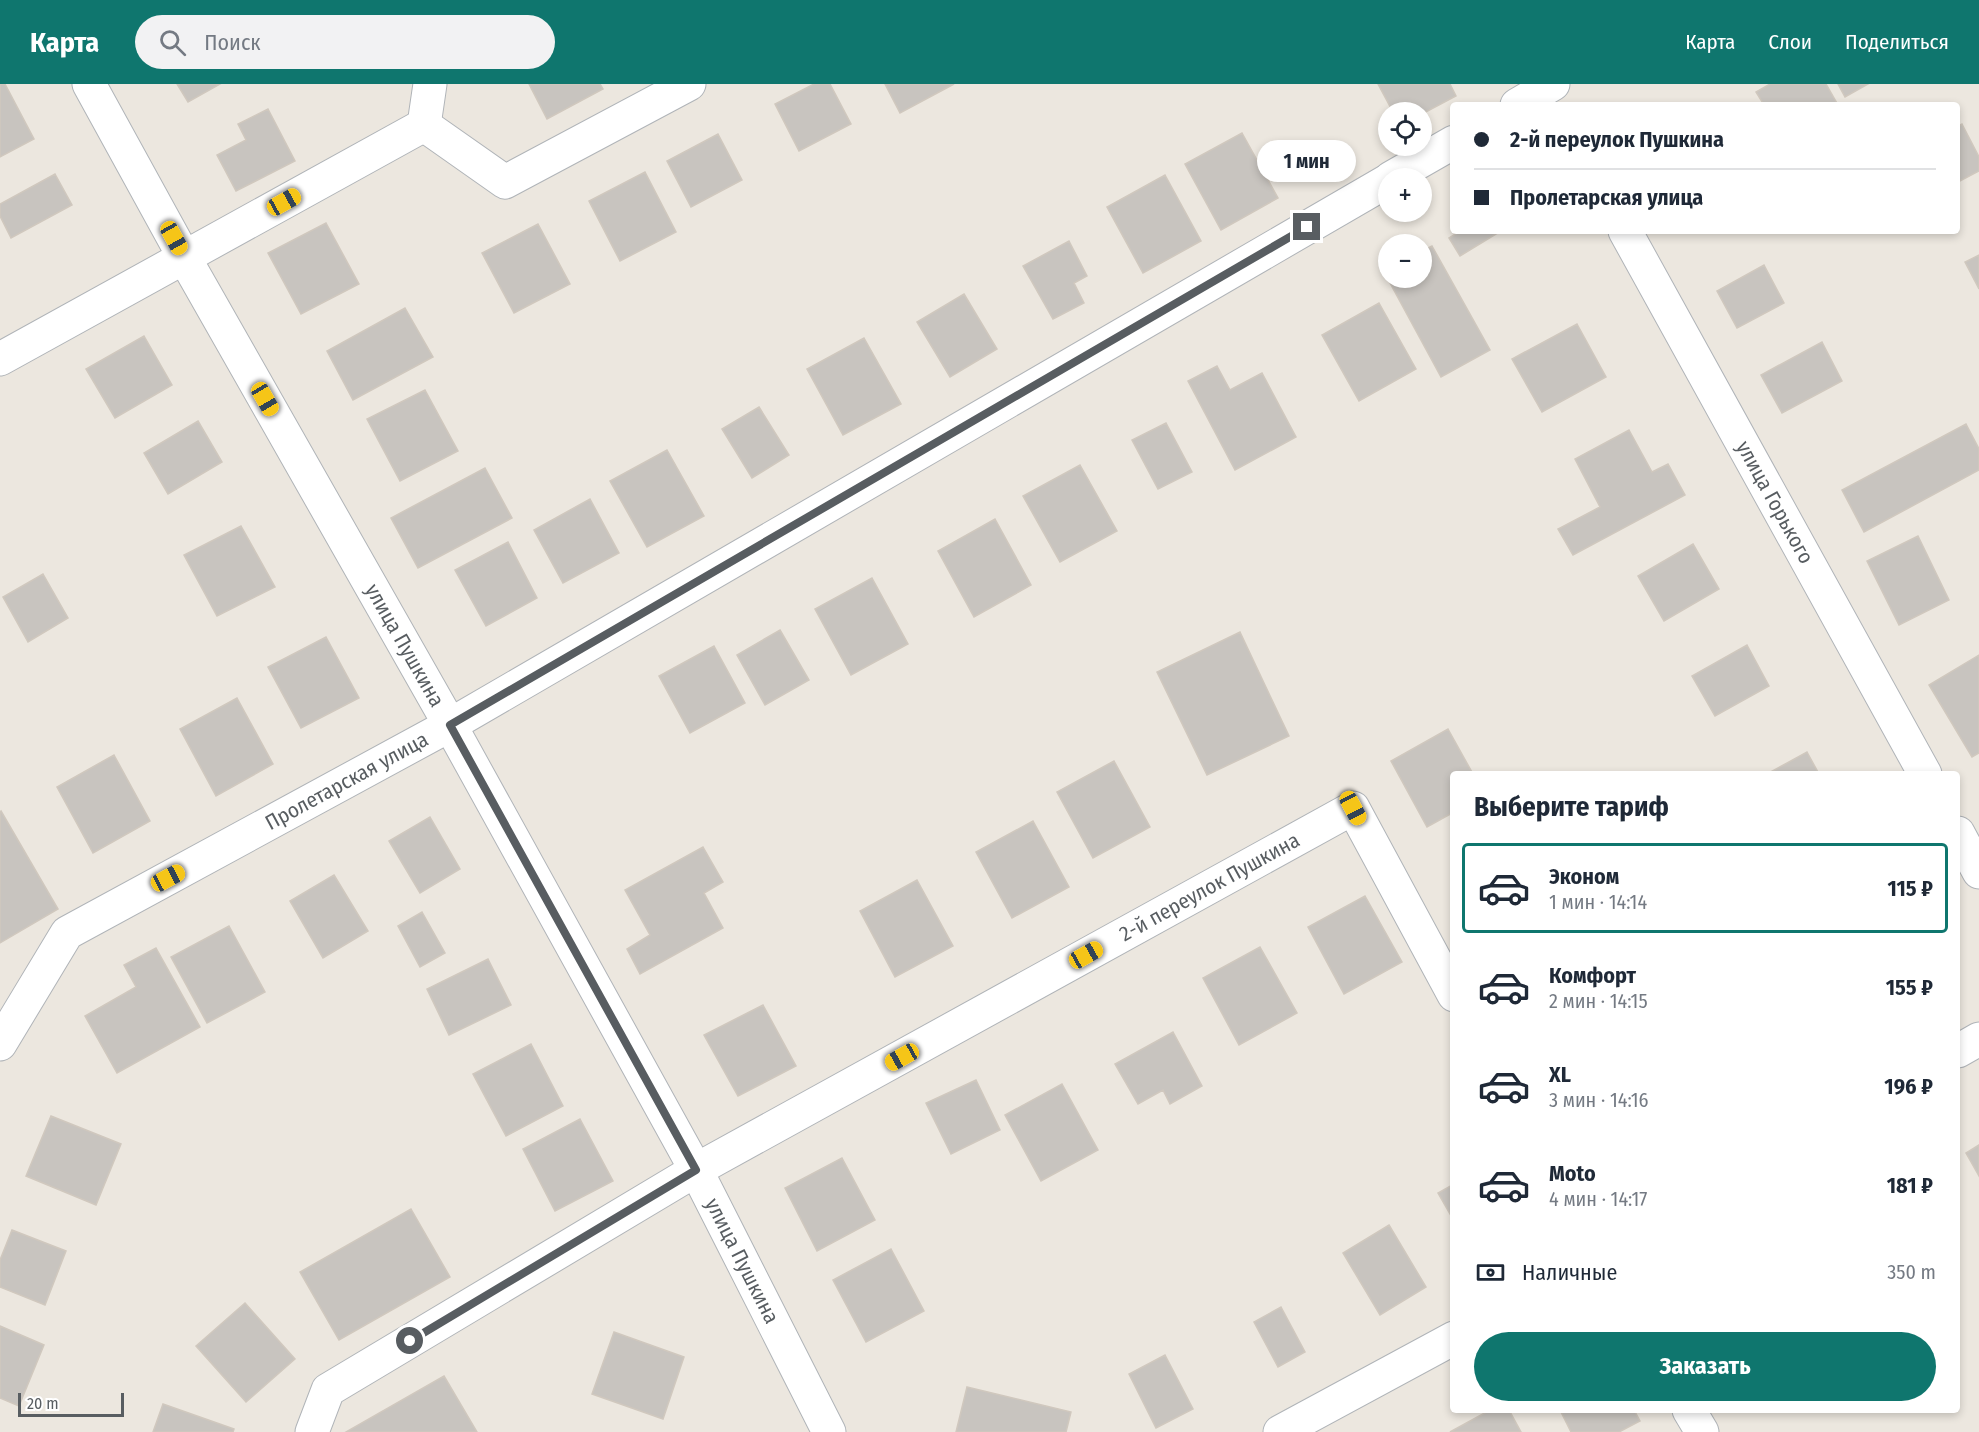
<!DOCTYPE html>
<html lang="ru">
<meta charset="utf-8">
<style>
body{margin:0;font-family:"Fira Sans Condensed",sans-serif;background:#f2f2f3;color:#1f2937;height:100vh;display:flex;flex-direction:column;font-size:22px;white-space:nowrap}
*{box-sizing:border-box;margin:0}
p{font-size:20px;color:#747a83}
.icon{flex:none;width:33px;height:33px;fill:none;stroke:currentColor;stroke-width:2;stroke-linecap:round;stroke-linejoin:round}
.map{position:relative;flex:1;overflow:hidden}
.side{position:absolute;left:1450px;top:687px;width:510px;height:642px;display:flex;flex-direction:column;background:#fff;border-radius:6px;box-shadow:0 3px 9px #0003}
.side>*{flex:none}
.banner{position:absolute;left:1450px;top:18px;width:510px;height:132px;border-radius:6px;box-shadow:0 3px 9px #0003;display:grid;align-content:center;height:132px;padding:0 24px;background:#fff}
.tools{position:absolute;left:1378px;top:18px;display:grid;gap:12px}
.tools a{display:grid;place-items:center;width:54px;height:54px;border-radius:50%;background:#fff;box-shadow:0 3px 9px #0003;font-size:30px}
.scale{position:absolute;left:18px;bottom:15px;width:106px;box-sizing:border-box;padding-left:6px;border:3px solid #585d61;border-top:0;font-size:16px;line-height:21px;white-space:nowrap;color:#585d61;-webkit-text-stroke:4px #fff;paint-order:stroke}
.end{position:absolute;width:27px;height:27px;margin:-14px;border:8px solid #585d61;background:#fff;box-shadow:0 0 0 3px #fff}
.from{border-radius:50%}
.bubble{position:absolute;height:42px;border-radius:21px;background:#fff;box-shadow:0 3px 9px #0003;font-size:20px;font-weight:700;line-height:42px;text-align:center}
.car{position:absolute;width:18px;height:36px;margin:-18px -9px;border-radius:8px;box-shadow:0 0 4px 2px #0007;background:linear-gradient(#f5c518 24%,#345 0 40%,#f5c518 0 76%,#345 0 86%,#f5c518 0)}
.banner b{display:flex;align-items:center;gap:21px;height:57px;font-size:22px}
.banner b+b{border-top:2px solid #e0e1e3}
.banner i{width:15px;height:15px;background:#1f2937}
ul{padding:0;list-style:none}
li{display:flex;align-items:center;gap:18px;height:90px;margin:0 12px 9px;padding:0 12px;border:3px solid transparent;border-radius:6px}
li div{flex:1}
li b{display:block;font-size:22px}
li em{font-style:normal;font-weight:700}
li.selected{border-color:#0f766e}
li>.icon{width:54px;height:54px;stroke-width:1.5}
h2{padding:0 24px;font-size:27px;line-height:72px}
.pay{display:flex;align-items:center;gap:15px;height:66px;padding:0 24px;font-size:22px}
.pay p{margin-inline-start:auto}
.action{display:flex;gap:12px;margin-top:auto;padding:12px 24px}
.action a{flex:1;height:69px;border-radius:36px;background:#0f766e;color:#fff;font-size:24px;font-weight:700;line-height:69px;text-align:center}
header{display:flex;align-items:center;gap:36px;box-sizing:border-box;height:84px;padding:0 30px;background:#0f766e;color:#fff}
header strong{font-size:28px}
nav{display:flex;gap:33px;margin-inline-start:auto;font-size:21px}
.search{width:420px;height:54px;background:#f2f2f3;display:flex;align-items:center;gap:15px;box-sizing:border-box;padding:0 21px;border-radius:33px;color:#747a83;font-size:22px}
.map>svg:first-child{display:block}
.building{fill:#c8c4bf;stroke:#d0c8be;stroke-width:1.5}
.lines{fill:none;stroke-linecap:round;stroke-linejoin:round}
.minor-casing{stroke:#b0b4b8;stroke-width:35}
.minor{stroke:#fff;stroke-width:33}
.route{stroke:#585d61;stroke-width:8}
.labels{text-anchor:middle;dominant-baseline:central;stroke-width:4.5;stroke-linejoin:round;paint-order:stroke}
.street-label{font-size:21px;fill:#585d61;stroke:#fff}
</style>
<header>
<strong>Карта</strong>
<div class="search"><svg class="icon" aria-label="search" viewBox="0 0 24 24"><circle cx="10" cy="10" r="6"/><path d="M15 15l6 6"/></svg>Поиск</div>
<nav><a>Карта</a><a>Слои</a><a>Поделиться</a></nav>
</header>
<div class="map">
<svg width="1979" height="1348" viewBox="0 0 1979 1348">
<rect width="100%" height="100%" fill="#ece7df"/>
<path class="building" d="M0 0H5L34 55 0 73Z
M177 0H220L188 18Z
M529 0H600L603 5 547 35Z
M814 0H830L851 40 799 67 775 20Z
M885 0H954L900 29Z
M1378 0H1450L1456 12 1422 30 1393 28Z
M1770 0H1826L1838 21H1764L1756 8Z
M1838 0H1868L1845 13Z
M268 25 295 77 236 107 217 71 246 56 238 40Z
M1962 40 1979 73V87L1958 98V42Z
M1242 49 1278 114 1221 146 1185 80Z
M718 50 742 96 691 123 667 77Z
M645 88 676 148 620 177 589 117Z
M55 90 72 121 11 154 0 132V120Z
M1165 91 1201 157 1143 189 1107 123Z
M326 139 359 200 301 230 268 169Z
M538 140 570 200 514 229 482 169Z
M1460 147H1501L1460 172 1449 154Z
M1069 157 1087 192 1074 199 1084 219 1053 235 1023 182Z
M1432 162 1490 266 1441 293 1384 188 1389 186V194H1422V167Z
M1979 171V205L1965 178Z
M1764 181 1784 219 1737 244 1717 207Z
M964 210 997 265 950 293 917 238Z
M1379 219 1416 285 1359 317 1322 251Z
M405 224 433 273 353 316 327 267Z
M1577 240 1606 293 1542 328 1512 275Z
M144 252 172 301 115 334 86 285Z
M864 254 901 320 843 351 807 285Z
M1822 258 1842 297 1782 329 1761 291Z
M1217 282 1230 306 1262 289 1296 353 1235 386 1188 297Z
M425 306 458 367 400 397 367 335Z
M759 323 789 371 752 394 722 345Z
M198 337 222 378 168 410 144 369Z
M1166 339 1192 388 1158 405 1132 356Z
M1966 340 1979 365V386L1864 448 1842 406Z
M1629 346 1652 388 1668 380 1685 411 1573 471 1558 445 1600 423 1575 375Z
M667 366 704 432 647 463 610 397Z
M1080 381 1117 447 1060 478 1023 412Z
M485 384 512 434 418 484 391 434Z
M590 415 619 469 563 499 534 446Z
M995 435 1031 501 974 533 938 467Z
M241 442 275 503 217 532 184 471Z
M1918 452 1949 516 1899 541 1867 477Z
M508 458 537 514 486 542 455 486Z
M1693 460 1719 505 1664 537 1638 492Z
M43 490 68 534 28 558 3 513Z
M872 494 908 560 851 591 815 525Z
M780 546 809 596 765 621 737 571Z
M1240 548 1289 652 1207 691 1157 588Z
M326 553 359 614 301 644 268 583Z
M1747 561 1769 602 1715 632 1692 592Z
M714 562 745 619 690 649 659 592Z
M1979 571V669L1972 673 1929 601Z
M237 614 273 680 216 712 180 645Z
M1448 645 1473 690H1454V728L1427 743 1391 677Z
M1807 668 1819 690H1767Z
M114 671 150 737 93 769 57 703Z
M1114 677 1150 743 1093 774 1057 708Z
M1 727 58 825 0 859V728Z
M430 733 460 785 420 809 389 757Z
M1033 737 1069 803 1012 834 976 768Z
M703 763 723 798 704 809 723 844 640 890 627 865 650 851 625 806Z
M334 791 368 847 323 874 290 817Z
M917 796 953 862 895 893 860 827Z
M1365 812 1402 878 1344 910 1308 843Z
M422 828 445 869 420 883 398 842Z
M229 842 265 908 207 939 171 873Z
M1260 863 1297 929 1239 961 1203 894Z
M156 864 200 943 117 989 85 932 136 903 124 881Z
M488 875 511 921 449 951 427 905Z
M763 921 796 982 738 1012 704 951Z
M1173 948 1202 1002 1170 1020 1163 1006 1138 1020 1115 980Z
M531 960 563 1022 506 1052 473 990Z
M976 996 1000 1046 951 1070 926 1019Z
M1062 1000 1098 1066 1041 1097 1005 1031Z
M51 1032 121 1060 96 1121 26 1092Z
M580 1035 613 1097 555 1127 523 1065Z
M1979 1061V1092L1966 1069Z
M842 1074 875 1136 817 1167 785 1104Z
M1454 1100V1137L1438 1109Z
M411 1125 450 1193 339 1256 300 1188Z
M1389 1141 1426 1203 1380 1231 1343 1169Z
M12 1146 66 1167 45 1221 0 1203V1176Z
M891 1165 924 1227 866 1258 833 1196Z
M245 1219 295 1275 246 1318 196 1262Z
M1281 1223 1305 1268 1278 1283 1254 1238Z
M0 1242 44 1261 19 1322 0 1314Z
M614 1248 684 1273 663 1335 592 1310Z
M1165 1271 1193 1325 1156 1344 1129 1290Z
M444 1292 477 1348H346Z
M967 1303 1071 1328 1066 1348H956Z
M163 1320 234 1345 233 1348H153Z
M1490 1326H1509L1521 1348H1450Z
M1560 1326H1634L1640 1337 1619 1348H1571Z"/>
<g class="lines">
<defs>
<g id="minor">
<path id="s1" d="M89 0 184 173 450 641 696 1086 829 1348"/>
<path d="M1517 21 1553 0"/>
<path d="M424 41 505 98 689 0"/>
<path d="M424 41 430 0"/>
<path d="M1391 94 1454 58"/>
<path id="s2" d="M1625 147 1925 690"/>
<path d="M0 275 424 41"/>
<path d="M1958 749 1979 788"/>
<path id="s3" d="M0 960 67 849 450 641 1389 96"/>
<path d="M1958 967 1979 955"/>
<path d="M1689 1326 1702 1348"/>
<path id="s4" d="M312 1348 328 1306 696 1086 1353 724 1454 911"/>
<path d="M1280 1348 1454 1254"/>
</g>
</defs>
<use href="#minor" class="minor-casing"/>
<use href="#minor" class="minor"/>
</g>
<g class="lines">
<path class="route" d="M410 1257 696 1086 450 641 1307 143"/>
</g>
<g class="labels">
<g class="street-label">
<text stroke="none"><textPath href="#s2" startOffset="310">улица Горького</textPath></text>
<text stroke="none"><textPath href="#s1" startOffset="644">улица Пушкина</textPath></text>
<text stroke="none"><textPath href="#s3" startOffset="448">Пролетарская улица</textPath></text>
<text stroke="none"><textPath href="#s4" startOffset="1060">2-й переулок Пушкина</textPath></text>
<text stroke="none"><textPath href="#s1" startOffset="1346">улица Пушкина</textPath></text>
</g>
</g>
</svg>
<div class="tools">
<a><svg class="icon" aria-label="locate" viewBox="0 0 24 24"><circle cx="12" cy="12" r="6"/><path d="M12 2v4M12 18v4M2 12h4M18 12h4"/></svg></a>
<a>+</a>
<a>−</a>
</div>
<div class="scale">20 m</div>
<i class="end from" style="left:410px;top:1257px"></i>
<i class="end" style="left:1307px;top:143px"></i>
<div class="bubble" style="left:1257px;top:56px;width:99px">1 мин</div>
<i class="car" style="left:284px;top:118px;rotate:61deg"></i>
<i class="car" style="left:174px;top:154px;rotate:151deg"></i>
<i class="car" style="left:265px;top:315px;rotate:150deg"></i>
<i class="car" style="left:1353px;top:724px;rotate:152deg"></i>
<i class="car" style="left:168px;top:794px;rotate:62deg"></i>
<i class="car" style="left:1086px;top:871px;rotate:61deg"></i>
<i class="car" style="left:902px;top:973px;rotate:241deg"></i>
<div class="banner">
<b><i class="from"></i>2-й переулок Пушкина</b>
<b><i></i>Пролетарская улица</b>
</div>
<section class="side">
<h2>Выберите тариф</h2>
<ul>
<li class="selected"><svg class="icon" aria-label="car" viewBox="0 0 24 24"><path d="M5 17H2v-5l4-1 3-4h7l3 4 3 1v5h-3M9 17h6M6 11h13"/><circle cx="7" cy="17" r="2"/><circle cx="17" cy="17" r="2"/></svg><div><b>Эконом</b><p>1 мин · 14:14</p></div><em>115 ₽</em></li>
<li><svg class="icon" aria-label="car" viewBox="0 0 24 24"><path d="M5 17H2v-5l4-1 3-4h7l3 4 3 1v5h-3M9 17h6M6 11h13"/><circle cx="7" cy="17" r="2"/><circle cx="17" cy="17" r="2"/></svg><div><b>Комфорт</b><p>2 мин · 14:15</p></div><em>155 ₽</em></li>
<li><svg class="icon" aria-label="car" viewBox="0 0 24 24"><path d="M5 17H2v-5l4-1 3-4h7l3 4 3 1v5h-3M9 17h6M6 11h13"/><circle cx="7" cy="17" r="2"/><circle cx="17" cy="17" r="2"/></svg><div><b>XL</b><p>3 мин · 14:16</p></div><em>196 ₽</em></li>
<li><svg class="icon" aria-label="car" viewBox="0 0 24 24"><path d="M5 17H2v-5l4-1 3-4h7l3 4 3 1v5h-3M9 17h6M6 11h13"/><circle cx="7" cy="17" r="2"/><circle cx="17" cy="17" r="2"/></svg><div><b>Moto</b><p>4 мин · 14:17</p></div><em>181 ₽</em></li>
</ul>
<div class="pay"><svg class="icon" aria-label="cash" viewBox="0 0 24 24"><path d="M3 7h18v10H3z"/><circle cx="12" cy="12" r="2"/></svg>Наличные<p>350 m</p></div>
<div class="action"><a>Заказать</a></div>
</section>
</div>
